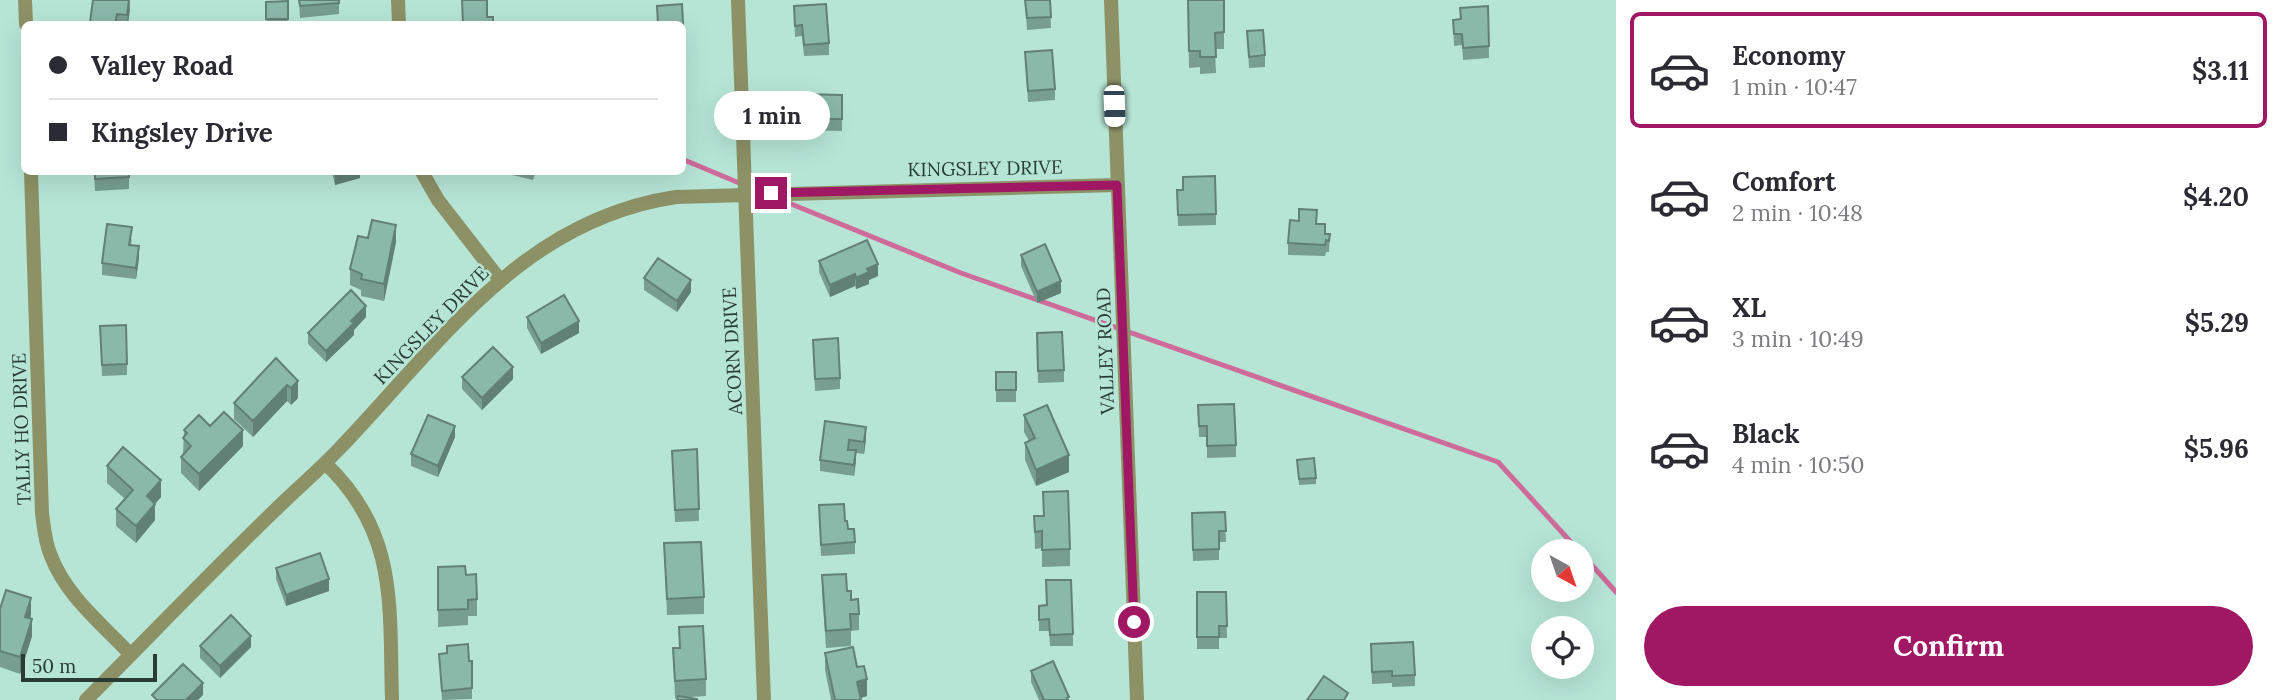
<!DOCTYPE html>
<meta charset="utf-8">
<style>
body{margin:0;font-family:Lora,serif;background:#f7f7f7;color:#2b2b33;height:100vh;display:flex;flex-direction:column;font-size:26px;white-space:nowrap}
*{box-sizing:border-box;margin:0}
p{font-size:23px;color:#7c7c81}
.icon{flex:none;width:38px;height:38px;fill:none;stroke:currentColor;stroke-width:2;stroke-linecap:round;stroke-linejoin:round}
.map{position:relative;flex:1;overflow:hidden}
.side{display:flex;flex-direction:column;background:#fff;width:665px}
.side>*{flex:none}
.guide{position:absolute;left:21px;top:21px;width:665px;height:154px;border-radius:10px;box-shadow:0 7px 28px #0002;display:grid;align-content:center;height:154px;padding:0 28px;background:#fff}
.needle{width:46px;rotate:140deg}
.controls{position:absolute;left:1531px;top:539px;display:grid;gap:14px}
.controls a{display:grid;place-items:center;width:63px;height:63px;border-radius:50%;background:#fff;box-shadow:0 7px 28px #0002;font-size:35px}
.scale{position:absolute;left:21px;bottom:18px;width:136px;box-sizing:border-box;padding-left:7px;border:4px solid #283b35;border-top:0;font-size:19px;line-height:24px;white-space:nowrap;color:#283b35;-webkit-text-stroke:5px #b6e5d6;paint-order:stroke}
.end{position:absolute;width:32px;height:32px;margin:-16px;border:9px solid #a01764;background:#fff;box-shadow:0 0 0 4px #fff}
.from{border-radius:50%}
.bubble{position:absolute;height:49px;border-radius:24px;background:#fff;box-shadow:0 7px 28px #0002;font-size:23px;font-weight:800;line-height:49px;text-align:center}
.car{position:absolute;width:21px;height:42px;margin:-21px -10px;border-radius:9px;box-shadow:0 0 5px 2px #0007;background:linear-gradient(#fff 24%,#345 0 40%,#fff 0 76%,#345 0 86%,#fff 0)}
.guide b{display:flex;align-items:center;gap:24px;height:66px;font-size:26px}
.guide b+b{border-top:2px solid #e1e1e2}
.guide i{width:18px;height:18px;background:#2b2b33}
ul{padding:12px 0 0;list-style:none}
li{display:flex;align-items:center;gap:21px;height:116px;margin:0 14px 10px;padding:0 14px;border:4px solid transparent;border-radius:10px}
li div{flex:1}
li b{display:block;font-size:26px}
li em{font-style:normal;font-weight:800}
li.current{border-color:#a01764}
li>.icon{width:63px;height:63px;stroke-width:1.5}
.action{display:flex;gap:14px;margin-top:auto;padding:14px 28px}
.action a{flex:1;height:80px;border-radius:42px;background:#a01764;color:#fff;font-size:28px;font-weight:800;line-height:80px;text-align:center}
main{display:flex;flex:1;min-height:0}
.map>svg:first-child{display:block}
.lines{fill:none;stroke-linecap:round;stroke-linejoin:round}
.stream{stroke:#ce6b98;stroke-width:5}
.minor{stroke:#8c9166;stroke-width:14}
.tertiary{stroke:#8c9166;stroke-width:14}
.wall{fill:#779e91}
.shaded-wall{fill:#618176}
.building{fill:#8ab8a9;stroke:#618176;stroke-width:2}
.route{stroke:#a01764;stroke-width:9}
.labels{text-anchor:middle;dominant-baseline:central;stroke-width:5;stroke-linejoin:round;paint-order:stroke}
.street-label{font-size:19px;fill:#283b35;stroke:#b6e5d6}
</style>
<main>
<div class="map">
<svg width="1616" height="700" viewBox="0 0 1616 700">
<rect width="100%" height="100%" fill="#b6e5d6"/>
<g class="lines">
<path class="stream" d="M682 159 744 185
M779 199 961 273 1498 462 1579 551
M1582 554 1616 592"/>
<path class="minor" d="M25 0 26 24
M398 0 399 24
M738 0 764 700
M31 172 42 513C44 528 45 543 51 556 66 596 103 625 131 655
M422 172 438 200 500 280
M325 463C399 533 389 607 392 700
M86 700C146 640 205 578 266 519 290 495 316 473 339 449 440 344 521 220 676 197L1117 185"/>
<path class="tertiary" d="M1111 0 1137 700"/>
</g>
<path class="wall" d="M93 0H130L128 24H90Z
M299 0H339V14L300 18Z
M1025 0H1050L1051 28 1027 30Z
M1188 0H1224V49H1215L1216 73 1200 74V67L1189 68Z
M288 1V24H266V2Z
M682 4 684 43V54H682V24H646L657 23V6Z
M794 6 829 43V55L804 56 802 36 795 37Z
M1488 6 1489 58 1463 60 1462 45 1454 46 1453 20 1460 19V8Z
M1247 31 1265 55V67L1249 68Z
M1025 52 1055 89V100L1028 102Z
M802 94 842 95V131L802 130Z
M94 172H129V189L95 191Z
M332 172H360V178L335 185Z
M500 172H543L542 175 535 174 533 180Z
M1177 190H1183L1216 214V225L1178 226Z
M1317 224 1325 234H1330L1329 252H1326L1325 256 1288 255V243Z
M132 239 131 245 139 258 136 279 102 275V263Z
M396 242 384 301 361 296V290L350 285V269Z
M1021 255 1061 293 1037 303 1021 266Z
M819 261 878 276 869 280V284L856 289 855 286 830 297 819 272Z
M644 278 691 292 677 312 644 290Z
M366 317 354 330V335L326 362 308 344V333Z
M527 317 579 333 541 354 527 328Z
M100 326 127 364V375L102 376Z
M1037 333 1064 370V382L1038 383Z
M813 340 840 378V389L815 391Z
M996 372H1016V402H996Z
M462 377 513 379 482 410 462 389Z
M298 381V398L291 405 287 401 253 437 234 419V403Z
M1198 405 1236 445V457L1207 458V437H1199Z
M1024 415 1069 472 1036 486 1025 460V443L1029 441 1024 432Z
M825 421 866 439 864 454 856 453 854 476 820 471V460Z
M210 426 243 446 199 491 181 473V457L183 454 184 430Z
M455 437 438 477 411 466V454Z
M697 449 699 521 675 522 672 451Z
M1297 460 1316 478V484L1299 485Z
M107 466 161 497 155 504V520L136 543 116 526V509L125 499 107 483Z
M819 505 845 521 855 542V554L821 556Z
M1225 512 1226 542H1219V560L1193 561 1192 525Z
M1034 516 1070 549V566L1042 567V548L1035 549Z
M664 543 704 597V614L667 615Z
M276 568 329 591 286 606 276 579Z
M466 575 477 599V616H468V625L438 627V610Z
M822 575 851 600 859 614V630L851 631V646L826 648 822 592Z
M1197 592H1226L1227 638H1219V649H1197Z
M1039 606 1073 634V646H1050L1049 631H1039Z
M0 609 31 615 30 619 32 636 20 674 0 667Z
M679 627 706 679V696L675 698 673 648H679Z
M200 646 251 647 220 678 200 658Z
M825 653 857 667 867 696 860 698 861 700H831L825 670Z
M439 654 472 661V699L442 700Z
M1371 656 1415 675V686L1392 687V683L1372 684Z
M1031 671 1069 700H1039L1031 682Z"/>
<path class="shaded-wall" d="M129 0 130 10 128 24H127Z
M685 107V124L682 125V108Z
M341 172H360V178L335 185V173Z
M396 225V242L384 301V284Z
M139 246V258L136 279V268Z
M878 264V276L869 280V284L856 289V278L867 269Z
M855 274V286L830 297V285Z
M691 280V292L677 312V301Z
M1061 281V293L1037 303V292Z
M366 306V317L354 330V335L326 362V351L351 321Z
M579 321V333L541 354V343Z
M513 367V379L482 410V398Z
M298 381V398L291 405V388Z
M287 385V401L253 437V421Z
M455 426V437L438 477V466Z
M866 427V439L864 454V442Z
M243 430V446L199 491V474Z
M856 450V462L854 476V465Z
M1069 455V472L1036 486V470Z
M161 480V497L152 507 155 504V520L136 543V526L147 496Z
M329 579V591L286 606V595Z
M31 598V615L25 633V617Z
M32 619V636L20 674V657Z
M251 636V647L220 678V666Z
M867 679V696L857 699V682Z
M203 683V695L198 700H186Z"/>
<path class="building" d="M93 0H129L127 15 117 14 115 24 90 22Z
M299 0H339V3L300 6Z
M462 0H487V17H493V24H463Z
M1025 0H1050L1051 17 1027 18Z
M1188 0H1224V32L1215 33 1216 57H1200V51H1189Z
M288 1V19H266V2Z
M682 4 684 43H682V24H646L658 23 657 6Z
M826 4 829 43 804 45 802 25 795 26 794 6Z
M1488 6 1489 46 1463 48 1462 34H1454L1453 20 1461 19 1460 8Z
M1263 30 1265 55 1249 57 1247 31Z
M1052 50 1055 89 1028 91 1025 52Z
M802 94 842 95V119H802Z
M95 172H129V177L95 179Z
M1215 176 1216 214 1178 215 1177 190H1183V177Z
M1299 209 1317 210 1316 224H1325V234H1330L1329 241 1326 240 1325 245 1288 243 1290 220 1299 221Z
M372 220 396 225 384 284 361 279 362 274 350 269 358 236 368 238Z
M107 224 132 227 129 245 139 246 136 268 102 263Z
M867 240 878 264 867 269 869 272 856 278 855 274 830 285 819 261Z
M1045 244 1061 281 1037 292 1021 255Z
M658 258 691 280 677 301 644 278Z
M351 290 366 306 351 321 354 323 326 351 308 333Z
M564 295 579 321 541 343 527 317Z
M126 325 127 364 102 365 100 326Z
M1062 332 1064 370 1038 371 1037 333Z
M838 338 840 378 815 379 813 340Z
M493 347 513 367 482 398 462 377Z
M276 358 298 381 291 388 287 385 253 421 234 403Z
M996 372H1016V390H996Z
M1234 404 1236 445 1207 446V426H1199L1198 405Z
M1047 405 1069 455 1036 470 1025 443 1035 438 1024 415Z
M224 412 243 430 199 474 181 457 191 446 183 438 187 433 184 430 199 415 210 426Z
M428 415 455 426 438 466 411 454Z
M825 421 866 427 864 442 849 440 848 450H856L854 465 820 460Z
M123 447 161 480 147 496 155 504 136 526 116 509 133 490 107 466Z
M697 449 699 509 675 510 672 451Z
M1314 458 1316 478 1299 479 1297 460Z
M1068 491 1070 549 1042 550V531L1035 532 1034 516H1044L1043 492Z
M844 504 845 521H847L848 529H854L855 542 821 545 819 505Z
M1225 512 1226 531H1219V549L1193 550 1192 513Z
M701 542 704 597 667 599 664 543Z
M320 553 329 579 286 595 276 568Z
M465 566 466 575 476 574 477 599 468 600V609L438 610V567Z
M846 574 847 591H851V600L858 599 859 614H850L851 629 826 631 822 575Z
M1046 580H1071L1073 634 1050 635 1049 619 1039 620V606L1047 605Z
M6 590 31 598 25 617 32 619 20 657 0 651V609Z
M1197 592H1226L1227 626H1219V637H1197Z
M231 615 251 636 220 666 200 646Z
M703 626 706 679 675 681 673 648H680L679 627Z
M1413 642 1415 675 1392 676V671L1372 672 1371 644Z
M468 644 469 661H472V688L442 691 439 654 447 653V646Z
M853 647 857 667 864 666 867 679 857 682 861 700H835L825 653Z
M1053 661 1069 697 1067 698 1068 700H1044L1031 671Z
M183 664 203 683 186 700H157L152 695Z
M1324 676 1348 693 1344 700H1307Z
M678 696 697 699V700H677Z"/>
<g class="lines">
<path class="route" d="M771 193 1117 185 1134 622"/>
</g>
<g class="labels">
<g class="street-label">
<text transform="translate(985 168) rotate(-1)">KINGSLEY DRIVE</text>
<text transform="translate(431 325) rotate(-46)">KINGSLEY DRIVE</text>
<text transform="translate(732 351) rotate(-93)">ACORN DRIVE</text>
<text transform="translate(1105 351) rotate(-92)">VALLEY ROAD</text>
<text transform="translate(21 429) rotate(-92)">TALLY HO DRIVE</text>
</g>
</g>
</svg>
<div class="controls">
<a><svg class="needle" viewBox="-14 -14 28 28"><path d="M0-13l5 13h-10z" fill="#e53935"/><path d="M0 13l5-13h-10z" fill="#7c7c81"/></svg></a>
<a><svg class="icon" aria-label="locate" viewBox="0 0 24 24"><circle cx="12" cy="12" r="6"/><path d="M12 2v4M12 18v4M2 12h4M18 12h4"/></svg></a>
</div>
<div class="scale">50 m</div>
<i class="end from" style="left:1134px;top:622px"></i>
<i class="end" style="left:771px;top:193px"></i>
<div class="bubble" style="left:714px;top:91px;width:116px">1 min</div>
<i class="car" style="left:1114px;top:106px;rotate:178deg"></i>
<div class="guide">
<b><i class="from"></i>Valley Road</b>
<b><i></i>Kingsley Drive</b>
</div>
</div>
<section class="side">
<ul>
<li class="current"><svg class="icon" aria-label="car" viewBox="0 0 24 24"><path d="M5 17H2v-5l4-1 3-4h7l3 4 3 1v5h-3M9 17h6M6 11h13"/><circle cx="7" cy="17" r="2"/><circle cx="17" cy="17" r="2"/></svg><div><b>Economy</b><p>1 min · 10:47</p></div><em>$3.11</em></li>
<li><svg class="icon" aria-label="car" viewBox="0 0 24 24"><path d="M5 17H2v-5l4-1 3-4h7l3 4 3 1v5h-3M9 17h6M6 11h13"/><circle cx="7" cy="17" r="2"/><circle cx="17" cy="17" r="2"/></svg><div><b>Comfort</b><p>2 min · 10:48</p></div><em>$4.20</em></li>
<li><svg class="icon" aria-label="car" viewBox="0 0 24 24"><path d="M5 17H2v-5l4-1 3-4h7l3 4 3 1v5h-3M9 17h6M6 11h13"/><circle cx="7" cy="17" r="2"/><circle cx="17" cy="17" r="2"/></svg><div><b>XL</b><p>3 min · 10:49</p></div><em>$5.29</em></li>
<li><svg class="icon" aria-label="car" viewBox="0 0 24 24"><path d="M5 17H2v-5l4-1 3-4h7l3 4 3 1v5h-3M9 17h6M6 11h13"/><circle cx="7" cy="17" r="2"/><circle cx="17" cy="17" r="2"/></svg><div><b>Black</b><p>4 min · 10:50</p></div><em>$5.96</em></li>
</ul>
<div class="action"><a>Confirm</a></div>
</section>
</main>
